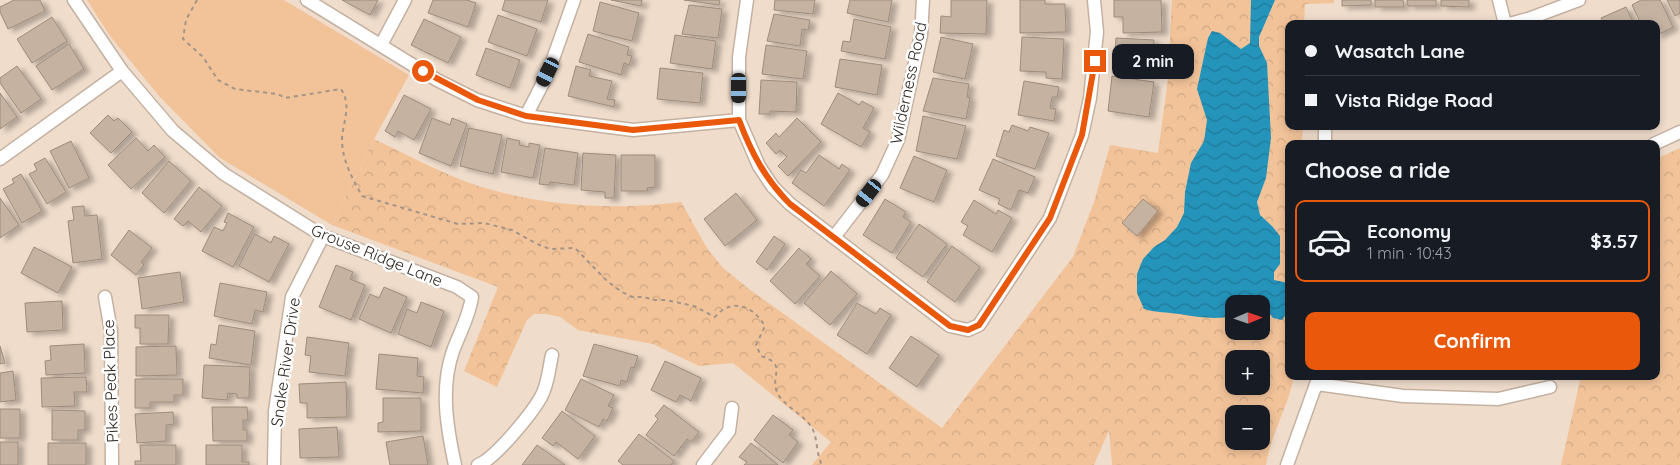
<!DOCTYPE html>
<meta charset="utf-8">
<style>
body{margin:0;font-family:Quicksand,sans-serif;background:#242831;color:#f1f3f6;height:100vh;display:flex;flex-direction:column;font-size:19px;white-space:nowrap}
*{box-sizing:border-box;margin:0}
p{font-size:16px;color:#9ea1a6}
.icon{flex:none;width:28px;height:28px;fill:none;stroke:currentColor;stroke-width:2;stroke-linecap:round;stroke-linejoin:round}
.map{position:relative;flex:1;overflow:hidden}
.panel{position:absolute;left:1285px;top:140px;width:375px;height:240px;display:flex;flex-direction:column;background:#171b24;border-radius:10px;box-shadow:0 2px 8px #0003}
.panel>*{flex:none}
.banner{position:absolute;left:1285px;top:20px;width:375px;height:110px;border-radius:10px;box-shadow:0 2px 8px #0003;display:grid;align-content:center;height:110px;padding:0 20px;background:#171b24}
.needle{width:32px;rotate:88deg}
.fabs{position:absolute;left:1225px;top:295px;display:grid;gap:10px}
.fabs a{display:grid;place-items:center;width:45px;height:45px;border-radius:10px;background:#171b24;box-shadow:0 2px 8px #0003;font-size:25px}
.end{position:absolute;width:22px;height:22px;margin:-11px;border:6px solid #ea580c;background:#fff;box-shadow:0 0 0 2px #fff}
.from{border-radius:50%}
.bubble{position:absolute;height:35px;border-radius:10px;background:#171b24;box-shadow:0 2px 8px #0003;font-size:16px;font-weight:800;line-height:35px;text-align:center}
.car{position:absolute;width:15px;height:30px;margin:-15px -8px;border-radius:6px;box-shadow:0 0 4px 1px #0007;background:linear-gradient(#222 24%,#8ab4d8 0 40%,#222 0 76%,#8ab4d8 0 86%,#222 0)}
.banner b{display:flex;align-items:center;gap:18px;height:48px;font-size:19px}
.banner b+b{border-top:1px solid #363941}
.banner i{width:12px;height:12px;background:#f1f3f6}
ul{padding:0;list-style:none}
li{display:flex;align-items:center;gap:15px;height:82px;margin:0 10px 8px;padding:0 10px;border:2px solid transparent;border-radius:10px}
li div{flex:1}
li b{display:block;font-size:19px}
li em{font-style:normal;font-weight:800}
li.current{border-color:#ea580c}
li>.icon{width:45px;height:45px;stroke-width:1.5}
h2{padding:0 20px;font-size:22px;line-height:60px}
.cta{display:flex;gap:10px;margin-top:auto;padding:10px 20px}
.cta a{flex:1;height:58px;border-radius:10px;background:#ea580c;color:#fff;font-size:20px;font-weight:800;line-height:58px;text-align:center}
.map>svg:first-child{display:block}
.green{fill:#f2c399}
.forest{fill:url(#forest-crowns);fill-rule:evenodd}
.water{fill:url(#water-waves)}
.building{fill:#c5b2a1;stroke:#9e8c7c;filter:url(#shadow)}
.lines{fill:none;stroke-linecap:round;stroke-linejoin:round}
.street-casing{stroke:#c4b1a1;stroke-width:15}
.path{stroke:#a49588;stroke-width:2;stroke-dasharray:4 4;stroke-linecap:butt}
.street{stroke:#fff;stroke-width:12}
.route{stroke:#ea580c;stroke-width:6}
.labels{text-anchor:middle;dominant-baseline:central;stroke-width:5;stroke-linejoin:round;paint-order:stroke}
.street-label{font-size:16px;fill:#302822;stroke:#fff}
</style>
<div class="map">
<svg width="1680" height="465" viewBox="0 0 1680 465">
<defs>
<pattern id="forest-crowns" width="20" height="18" patternUnits="userSpaceOnUse" patternTransform="scale(1.25)"><rect width="20" height="18" fill="#f2c399"/><path d="M2 6a3 3 0 1 1 6 0M12 15a3 3 0 1 1 6 0" fill="none" stroke="#d0a884"/></pattern>
<pattern id="water-waves" width="16" height="10" patternUnits="userSpaceOnUse" patternTransform="scale(1.25)"><rect width="16" height="10" fill="#2594bb"/><path d="M0 5q4-4 8 0t8 0" fill="none" stroke="#207998"/></pattern>
<filter id="shadow"><feDropShadow dx="5.5" dy="3" stdDeviation="2.5" flood-color="#0004"/></filter>
</defs>
<rect width="100%" height="100%" fill="#efdccb"/>
<path class="green" d="M87 0H284L409 75 374 139 332 225 220 158 159 96 110 36Z"/>
<path class="forest" d="M1172 0H1334V3L1305 4 1304 24H1289V126H1303L1302 144H1289V376H1294C1288 407 1271 434 1266 465H1112L1109 430 1094 465H812L831 442 733 363 699 366 653 344 578 330 560 317 546 314H534L527 320 497 387 464 371 498 287 332 225 374 139C414 158 453 180 496 191 556 207 619 210 681 202L707 248 723 268 749 289 942 428 1073 257 1094 202 1110 145 1158 153 1168 79ZM1234 304H1261V331H1234ZM1234 359H1261V386H1234ZM1234 414H1261V441H1234Z
M1680 148V465H1561L1581 376H1656V159Z"/>
<path class="water" d="M1251 0H1275L1259 37V46L1267 63 1271 138 1266 178 1257 202 1260 215 1272 226 1280 236V264L1274 272V280L1288 283 1289 310 1282 320 1273 318 1267 310H1261V304H1234V316C1214 320 1198 317 1179 314 1167 312 1157 313 1144 309L1137 293V274L1143 259 1154 247 1165 240 1177 227 1184 213 1185 192 1191 163 1204 141 1207 120 1197 89 1208 38 1212 31 1220 33 1241 49 1250 43Z"/>
<path class="building" d="M14 0H40L45 11 8 29 0 12V7Z
M342 0H378L370 15Z
M433 0H467L476 3 468 27 428 13Z
M505 0H548L541 22 502 10Z
M611 0H642L641 6Z
M684 0H720L719 5Z
M775 0H815L813 14 774 10Z
M850 0H892L888 22 847 13Z
M951 0H987L986 34 940 33 941 16 951 17Z
M1020 0H1045V4H1065L1066 32 1020 33Z
M1114 0H1161L1162 32 1123 33V17H1114Z
M1342 0H1371V5L1342 6Z
M1375 0H1403L1404 7H1375Z
M1407 0H1436V6H1408Z
M1441 0H1469V7L1441 6Z
M1641 0H1660L1673 27 1656 36V24H1641L1632 5Z
M1667 0H1680V13L1675 16Z
M600 2 639 13 632 41 593 31Z
M689 5 722 9 718 38 682 34Z
M1626 7 1634 24H1604L1601 18Z
M774 14 810 20 808 30 802 29 800 46 767 41Z
M498 15 537 29 527 56 488 42Z
M52 17 67 41 32 63 17 39Z
M424 19 461 37 448 63 411 45Z
M854 19 891 27 885 59 841 51 843 41 850 42Z
M588 34 629 47 627 55 632 56 629 65 624 63 621 75 579 62Z
M675 35 716 41 712 69 670 63Z
M941 37 973 44 965 79 933 72Z
M1022 37 1064 39 1062 79 1046 78V72L1020 71Z
M1116 38 1154 40 1152 74 1114 72Z
M69 44 84 69 52 90 36 66Z
M766 45 807 51 803 79 762 74Z
M486 48 520 60 510 88 476 75Z
M840 59 882 65 877 95 835 87Z
M17 66 41 99 21 113 0 83V78Z
M576 66 591 70 589 76 612 81 607 99 615 100 614 107 568 96Z
M660 68 703 73 700 103 657 99Z
M1112 76 1154 82 1149 117 1108 111Z
M933 78 969 84 967 97 970 98 966 119 923 111Z
M761 80 797 82 796 112 770 111V114H759Z
M1024 81 1059 87 1057 97H1052L1050 108 1056 109 1054 121 1018 115Z
M0 93 17 117 0 129Z
M838 93 859 105 862 101 874 108 863 128 870 132 861 147 821 124Z
M404 95 431 109 414 140 398 131 395 137 385 131Z
M108 115 114 121 118 118 132 132 111 153 90 133Z
M923 116 966 126 957 159 916 151Z
M432 118 450 125 452 118 467 124 451 166 419 153Z
M797 118 821 142 788 176 778 166 787 157 780 150 776 154 766 143 776 133 779 137Z
M1012 125 1028 131 1030 127 1049 133 1035 169 996 156 1004 130 1009 132Z
M469 128 502 135 493 174 460 166Z
M136 138 148 151 154 145 165 157 131 189 108 165Z
M507 138 520 141 519 145 529 147V143L540 145 533 178 501 172Z
M71 141 89 178 69 188 50 151Z
M545 148 578 153 574 185 550 182 549 185 539 184Z
M583 153 616 155 614 198H605V192L581 190Z
M621 155H655V187L647 188 648 191H621Z
M819 155 839 169 842 164 850 170 824 206 792 183 801 170 806 173Z
M914 156 947 170 934 202 900 188Z
M45 158 66 192 47 204 29 174 37 170 34 164Z
M993 159 1035 177 1028 193 1019 190 1011 210 998 204 1000 199 979 190Z
M169 161 191 181 164 213 142 193Z
M21 174 42 211 22 223 3 189 14 183 12 179Z
M199 187 222 206 201 232 188 221 183 226 174 219Z
M736 193 757 220 725 246 704 219Z
M0 198 19 225 0 238Z
M885 199 906 212 903 217 911 222 892 253 863 235Z
M1143 199 1158 211 1137 236 1122 223Z
M974 200 996 214 998 210 1012 218 992 252 963 235 968 226 961 222Z
M84 206 85 216 97 215 102 259 73 263 68 221 74 220 72 207Z
M228 213 254 227 233 267 202 251 214 227 223 231 227 223 224 222Z
M919 224 947 244 923 277 896 258Z
M129 230 152 248 141 262 144 265 136 275 111 255Z
M255 234 271 243 274 236 289 244 269 282 239 266Z
M774 236 785 244 767 270 756 262Z
M952 246 980 267 955 302 927 282Z
M34 247 72 267 58 293 21 273Z
M799 248 811 259 806 264 820 276 795 304 770 281Z
M336 265 353 272 350 279 365 285 351 320 319 307Z
M831 271 857 294 830 325 804 303Z
M180 272 184 302 142 309 138 278Z
M220 283 267 292 263 312 255 310 252 324 214 316Z
M384 287 407 297 391 333 359 319 370 294 379 298Z
M62 301 63 330 27 332 25 303Z
M421 302 444 311 431 347 398 334 407 309 417 313Z
M857 303 876 314 880 308 891 315 867 354 837 335Z
M135 315H169L168 344H140V328H135Z
M219 325 255 331 251 365 209 358 211 344 216 345Z
M911 336 939 355 917 387 889 368Z
M307 337 349 343 345 376 309 372 311 356 305 355Z
M84 344 85 373 46 375 45 361 51 360 50 346Z
M594 344 638 356 634 368 631 367 627 382 621 380 620 386 583 376Z
M0 346 5 363 0 364Z
M176 346 177 375 136 376V347Z
M379 354 418 358 417 376 424 377 423 393 376 389Z
M665 361 701 378 691 401 680 395 676 402 651 390Z
M204 365 250 367 249 398H237V394L228 393 227 400 202 398Z
M13 371 16 400 0 402V373Z
M86 377 87 392H74L75 406 42 407 41 378Z
M135 379H183V395H174V402H150V408H135Z
M581 379 614 395 608 406 613 408 607 421 603 419 599 427 565 410Z
M346 382 347 417 307 418V403H300L299 384Z
M383 398H421V431L378 432V423L383 422Z
M664 405 699 432 691 442 687 439 674 456 646 435 658 419 655 416Z
M212 407H247L248 420H243V430H247V441H213Z
M0 409H20V438H0Z
M52 410 85 411V430H78V440H52Z
M562 411 595 436 578 459 556 442 553 446 542 438Z
M173 412 174 424 166 425V441L137 443 135 414Z
M773 415 793 430 789 435 798 442 783 463 754 440Z
M337 427 339 457 300 458 299 429Z
M639 434 674 461 671 465H623L618 461Z
M423 436 428 465H390L386 442Z
M0 442H18V465H0Z
M48 443H86V465H48Z
M751 443 778 465H744L747 462 739 457Z
M140 445H176V465H135V461H141Z
M206 445H242V462H249V465H206Z
M537 445 565 465H522Z"/>
<g class="lines">
<defs>
<path id="street" d="M74 0 122 71 173 131 224 174 323 236 457 287 472 297C469 317 460 332 453 351 440 388 447 428 455 465
M307 0 437 80 477 100 526 116 633 130 739 120
M747 0 739 57V120L759 166 773 187 790 204 950 326 968 330 979 325 1050 218 1082 135 1090 98 1097 32 1094 0
M1499 0 1505 24
M1509 24 1528 19 1579 0
M381 45 405 0
M526 116 548 73 574 0
M1325 144V126
M1654 144 1680 132
M0 159 122 71
M834 237 882 175 898 140 921 35 923 0
M105 297 111 331 112 465
M1317 384 1403 396 1498 399 1550 387
M274 465 275 411 292 297 323 236
M478 465C495 459 532 413 541 397 548 385 549 368 552 355
M703 465 729 431 732 408
M1287 465 1319 376"/>
</defs>
<use href="#street" class="street-casing"/>
<path class="path" d="M197 0 186 20 183 39 203 57 218 80 235 89 278 94 285 98 341 89C352 106 343 121 342 139 342 160 352 178 362 196L458 224 484 223 512 230 537 244 550 249 575 248 607 281 622 292 632 297H644L655 300H666L694 306 715 317C732 297 753 306 765 326L756 345 761 356C788 365 770 374 777 392 783 406 804 414 812 428 818 439 816 454 822 465"/>
<use href="#street" class="street"/>
</g>
<g class="lines">
<path class="route" d="M423 71 478 100 526 116 633 130 739 120C751 152 765 179 790 204L950 326 968 330 979 325 1050 218 1082 135 1095 61"/>
</g>
<g class="labels">
<g class="street-label">
<text transform="translate(908 83) rotate(-78)">Wilderness Road</text>
<text transform="translate(377 255) rotate(22)">Grouse Ridge Lane</text>
<text transform="translate(285 362) rotate(-82)">Snake River Drive</text>
<text transform="translate(110 381) rotate(-92)">Pikes Peak Place</text>
</g>
</g>
</svg>
<div class="fabs">
<a><svg class="needle" viewBox="-14 -14 28 28"><path d="M0-13l5 13h-10z" fill="#e53935"/><path d="M0 13l5-13h-10z" fill="#9ea1a6"/></svg></a>
<a>+</a>
<a>−</a>
</div>
<i class="end from" style="left:423px;top:71px"></i>
<i class="end" style="left:1095px;top:61px"></i>
<div class="bubble" style="left:1112px;top:44px;width:82px">2 min</div>
<i class="car" style="left:548px;top:72px;rotate:207deg"></i>
<i class="car" style="left:739px;top:88px;rotate:180deg"></i>
<i class="car" style="left:869px;top:193px;rotate:218deg"></i>
<div class="banner">
<b><i class="from"></i>Wasatch Lane</b>
<b><i></i>Vista Ridge Road</b>
</div>
<section class="panel">
<h2>Choose a ride</h2>
<ul>
<li class="current"><svg class="icon" aria-label="car" viewBox="0 0 24 24"><path d="M5 17H2v-5l4-1 3-4h7l3 4 3 1v5h-3M9 17h6M6 11h13"/><circle cx="7" cy="17" r="2"/><circle cx="17" cy="17" r="2"/></svg><div><b>Economy</b><p>1 min · 10:43</p></div><em>$3.57</em></li>
</ul>
<div class="cta"><a>Confirm</a></div>
</section>
</div>
